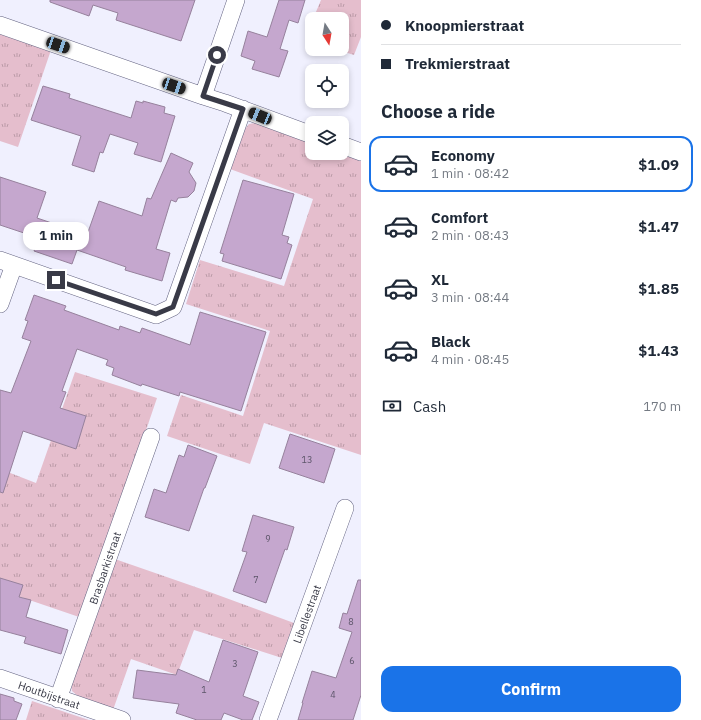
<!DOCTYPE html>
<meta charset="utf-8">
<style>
body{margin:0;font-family:"IBM Plex Sans",sans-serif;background:#f6f6f7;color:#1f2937;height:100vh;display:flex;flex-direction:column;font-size:15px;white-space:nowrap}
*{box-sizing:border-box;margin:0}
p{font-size:13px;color:#747a83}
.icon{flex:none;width:22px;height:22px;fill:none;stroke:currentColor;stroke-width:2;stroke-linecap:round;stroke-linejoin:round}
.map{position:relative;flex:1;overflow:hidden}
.sheet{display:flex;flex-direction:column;background:#fff;width:340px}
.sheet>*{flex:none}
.top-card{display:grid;align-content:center;height:88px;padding:0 20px;background:#fff}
.needle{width:26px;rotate:169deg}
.controls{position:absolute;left:305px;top:12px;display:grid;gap:8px}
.controls a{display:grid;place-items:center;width:44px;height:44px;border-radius:8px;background:#fff;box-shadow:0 2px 6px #0003;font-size:20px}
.end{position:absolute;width:18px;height:18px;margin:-9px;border:5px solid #393a47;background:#fff;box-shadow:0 0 0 2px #fff}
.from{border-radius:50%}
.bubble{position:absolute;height:28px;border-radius:12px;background:#fff;box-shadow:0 2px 6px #0003;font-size:13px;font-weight:700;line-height:28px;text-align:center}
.car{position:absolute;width:12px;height:24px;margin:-12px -6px;border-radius:5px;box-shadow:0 0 3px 1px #0007;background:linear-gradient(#222 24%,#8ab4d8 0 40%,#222 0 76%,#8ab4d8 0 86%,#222 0)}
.top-card b{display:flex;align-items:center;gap:14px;height:38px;font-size:15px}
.top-card b+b{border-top:1px solid #e0e1e3}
.top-card i{width:10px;height:10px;background:#1f2937}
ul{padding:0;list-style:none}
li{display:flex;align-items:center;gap:12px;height:56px;margin:0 8px 6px;padding:0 12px;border:2px solid transparent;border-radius:12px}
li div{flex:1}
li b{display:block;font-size:15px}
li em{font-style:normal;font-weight:700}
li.selected{border-color:#1a73e8}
li>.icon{width:36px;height:36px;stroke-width:1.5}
h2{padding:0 20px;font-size:18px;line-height:48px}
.pay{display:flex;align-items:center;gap:10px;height:44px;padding:0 20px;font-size:15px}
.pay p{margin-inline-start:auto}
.primary-button{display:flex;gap:8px;margin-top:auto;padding:8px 20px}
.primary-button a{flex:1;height:46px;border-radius:12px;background:#1a73e8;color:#fff;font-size:16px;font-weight:700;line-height:46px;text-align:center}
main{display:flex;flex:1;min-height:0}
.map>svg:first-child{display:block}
.grass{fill:url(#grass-tufts)}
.building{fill:#c5a7ce;stroke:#96819c}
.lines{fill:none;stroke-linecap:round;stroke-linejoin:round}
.street-casing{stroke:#646482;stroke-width:18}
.street{stroke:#fff;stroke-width:17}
.route{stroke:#393a47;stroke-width:5}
.labels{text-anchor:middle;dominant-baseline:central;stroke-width:3.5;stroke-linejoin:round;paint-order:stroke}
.number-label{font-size:9px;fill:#5c5569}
.street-label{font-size:11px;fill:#393a47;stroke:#fff}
</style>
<main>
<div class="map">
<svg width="361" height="720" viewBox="0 0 361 720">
<defs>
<pattern id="grass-tufts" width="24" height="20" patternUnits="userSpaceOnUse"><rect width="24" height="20" fill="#e5becd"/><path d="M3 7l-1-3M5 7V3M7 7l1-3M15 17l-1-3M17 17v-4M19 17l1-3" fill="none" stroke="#bb9ba8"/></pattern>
</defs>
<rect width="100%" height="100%" fill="#f0f0fe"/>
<path class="grass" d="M321 0H361V37L354 55 335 49H342V19H313Z
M312 23V41L305 39Z
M0 34 51 50 18 147 0 141Z
M255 123 312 142V153H342L361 159V455L264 423 250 464 167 436 181 395 243 416 270 331 186 304 200 260 284 286 313 199 230 169 245 129 249 124Z
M75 372 157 398 82 618 0 590V469L36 483Z
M112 558 207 591 294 623 282 658 194 630 177 675 131 659 113 710 80 698 72 691 70 679Z
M32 701 89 720H26Z"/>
<path class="building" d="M50 0H195L181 41 116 20 118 13 93 5 89 16 50 2Z
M279 0H305L298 23 289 20 280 49 288 51 279 77 252 69 255 61 241 56 248 31 267 37Z
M43 86 70 94 69 98 131 118 136 101 143 103V101L165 107 164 113 175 116 161 162 134 154 138 143 110 134 103 153 100 152 94 172 72 165 81 136 31 120Z
M171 153 193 163 189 172 196 183 194 191 188 197 178 198 176 202 171 200 156 249 170 253 162 281 125 270 126 267 77 250 72 264 34 251 39 238 0 225V177L46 192 37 218 87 235 99 201 142 216 147 198 151 199Z
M243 180 294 194 282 235 289 237 287 243 292 245 281 279 222 261 224 254 220 253Z
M34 295 66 306 64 310 119 330 120 326 140 333 142 328 190 345 200 312 266 332 241 411 180 392 179 396 142 384 141 386 112 375 114 368 106 365 108 360 77 349 62 391 66 392 60 408 86 416 76 449 23 431 3 493 0 492V390L11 393 31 341 22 338 28 321 25 320Z
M290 434 335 449 324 483 279 468Z
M188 445 217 456 205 488H204L189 531 145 517 154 489 166 493 179 455 184 457Z
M253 515 294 527 287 550 285 549 266 603 233 591 247 552 242 551Z
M0 578 23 585 19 597 31 600 26 617 68 630 61 654 24 643 26 637 0 630Z
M358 580H361V695L353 720H298L303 703H302L312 671 336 678 352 632 339 628 343 613 347 614Z
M223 640 258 652 243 696 259 702 252 720H243L224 713 221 720H197L176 713 179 704 133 698 137 670 176 675 178 669 209 682Z
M0 694 14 698V701L22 704 16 720H0Z"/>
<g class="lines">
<defs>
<path id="street" d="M0 25 203 96 225 103 312 135
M203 96 236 0
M342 145 361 152
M0 260 156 315 173 307 243 109
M0 304 14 265
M0 678 122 720
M58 699 151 437
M268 720 345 508"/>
</defs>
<use href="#street" class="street-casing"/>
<use href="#street" class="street"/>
</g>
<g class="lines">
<path class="route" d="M56 280 156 314 173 307 243 109 203 96 217 55"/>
</g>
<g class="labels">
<g class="number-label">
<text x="307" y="459">13</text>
<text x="268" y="538">9</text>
<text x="256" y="579">7</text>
<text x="351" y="621">8</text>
<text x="352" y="660">6</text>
<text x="235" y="663">3</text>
<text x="204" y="689">1</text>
<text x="333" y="694">4</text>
</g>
<g class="street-label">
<text transform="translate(105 568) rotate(-71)">Brasbarkistraat</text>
<text transform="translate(307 614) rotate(-70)">Libellestraat</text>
<text transform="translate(49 695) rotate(19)">Houtbijstraat</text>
</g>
</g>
</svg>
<div class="controls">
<a><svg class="needle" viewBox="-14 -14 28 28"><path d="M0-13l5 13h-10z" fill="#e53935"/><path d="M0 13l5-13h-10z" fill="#747a83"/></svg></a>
<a><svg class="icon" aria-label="locate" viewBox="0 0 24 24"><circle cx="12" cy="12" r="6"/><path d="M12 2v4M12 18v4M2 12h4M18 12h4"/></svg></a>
<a><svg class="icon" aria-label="layers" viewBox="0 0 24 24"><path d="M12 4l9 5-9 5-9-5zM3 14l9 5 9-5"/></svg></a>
</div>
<i class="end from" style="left:217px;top:55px"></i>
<i class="end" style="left:56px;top:280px"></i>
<div class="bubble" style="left:23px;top:222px;width:66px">1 min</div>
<i class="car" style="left:58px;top:45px;rotate:109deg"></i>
<i class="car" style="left:174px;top:86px;rotate:109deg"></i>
<i class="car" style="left:260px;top:116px;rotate:292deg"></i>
</div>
<section class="sheet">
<div class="top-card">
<b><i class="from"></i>Knoopmierstraat</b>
<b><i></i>Trekmierstraat</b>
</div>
<h2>Choose a ride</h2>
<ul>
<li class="selected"><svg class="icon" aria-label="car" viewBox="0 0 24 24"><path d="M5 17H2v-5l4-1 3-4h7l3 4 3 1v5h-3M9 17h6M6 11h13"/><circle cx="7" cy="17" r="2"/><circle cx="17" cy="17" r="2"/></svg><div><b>Economy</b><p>1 min · 08:42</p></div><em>$1.09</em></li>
<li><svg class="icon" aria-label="car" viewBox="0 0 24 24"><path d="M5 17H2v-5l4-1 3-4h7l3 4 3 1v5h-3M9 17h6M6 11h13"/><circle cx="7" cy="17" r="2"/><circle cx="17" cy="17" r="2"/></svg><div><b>Comfort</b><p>2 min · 08:43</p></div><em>$1.47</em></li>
<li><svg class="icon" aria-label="car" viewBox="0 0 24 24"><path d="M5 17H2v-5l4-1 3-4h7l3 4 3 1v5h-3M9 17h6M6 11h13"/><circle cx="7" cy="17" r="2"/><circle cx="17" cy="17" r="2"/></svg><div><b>XL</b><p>3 min · 08:44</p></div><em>$1.85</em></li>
<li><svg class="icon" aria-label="car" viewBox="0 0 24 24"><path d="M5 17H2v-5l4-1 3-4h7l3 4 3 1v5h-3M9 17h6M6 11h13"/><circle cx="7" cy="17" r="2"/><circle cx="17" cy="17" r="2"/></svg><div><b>Black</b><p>4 min · 08:45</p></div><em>$1.43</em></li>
</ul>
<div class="pay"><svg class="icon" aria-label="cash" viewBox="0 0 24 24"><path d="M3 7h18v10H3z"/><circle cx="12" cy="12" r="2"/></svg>Cash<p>170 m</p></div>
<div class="primary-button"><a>Confirm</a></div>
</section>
</main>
